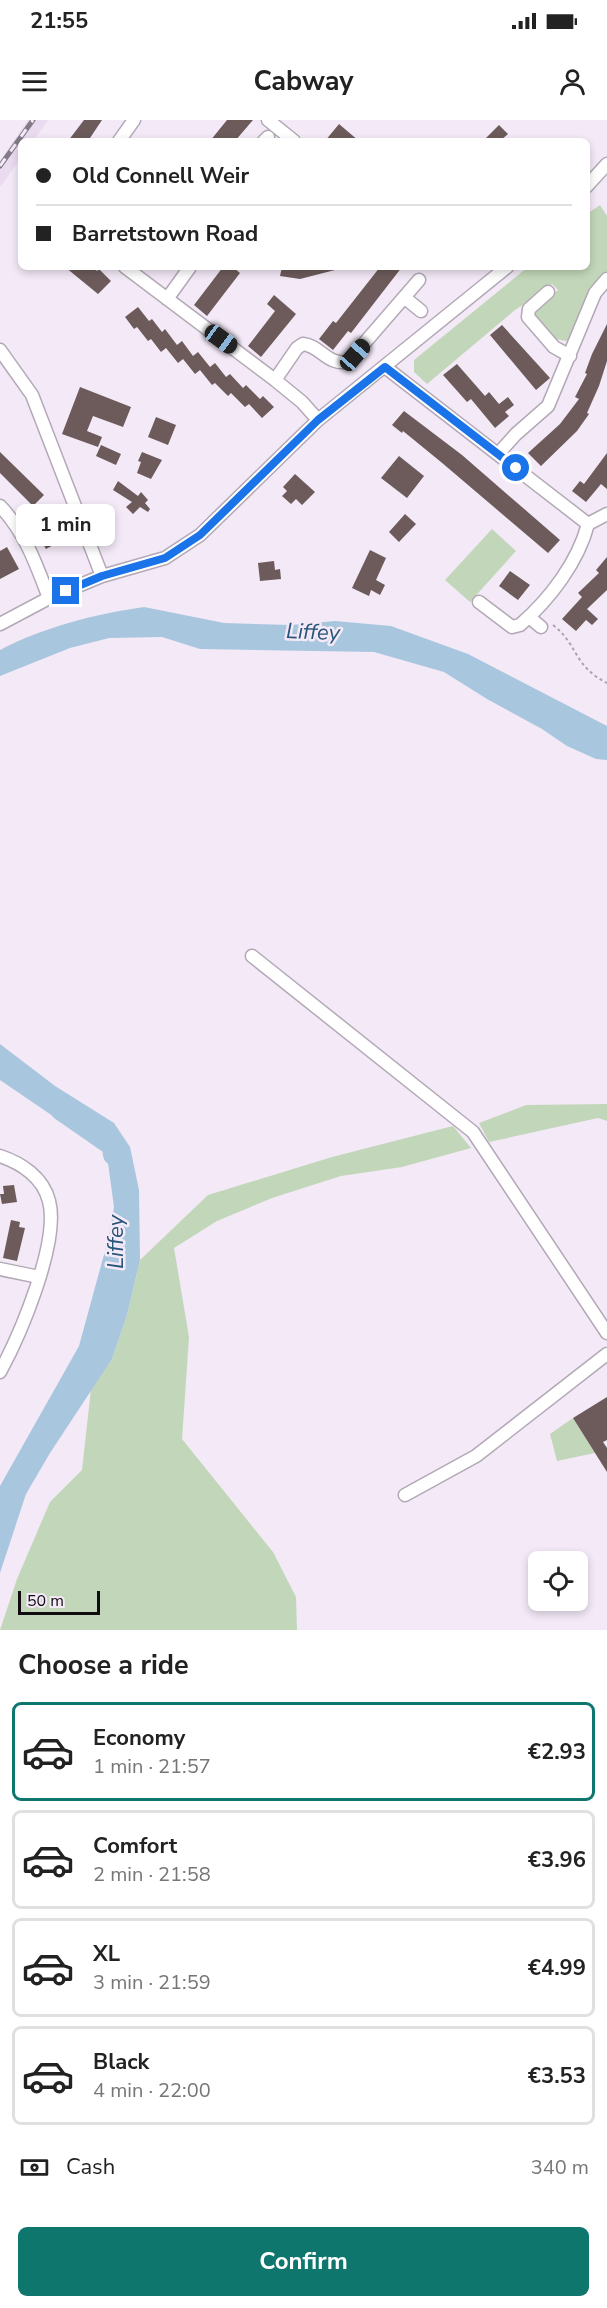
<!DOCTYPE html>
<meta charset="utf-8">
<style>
body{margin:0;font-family:"Nunito Sans",sans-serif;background:#f2f2f2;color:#222;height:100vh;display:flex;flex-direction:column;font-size:22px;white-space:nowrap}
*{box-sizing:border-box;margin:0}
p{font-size:20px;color:#767676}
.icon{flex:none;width:33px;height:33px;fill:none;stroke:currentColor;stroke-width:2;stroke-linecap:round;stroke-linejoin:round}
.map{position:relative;height:1510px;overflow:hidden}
.sheet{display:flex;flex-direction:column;background:#fff;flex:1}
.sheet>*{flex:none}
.guide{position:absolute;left:18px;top:18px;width:572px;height:132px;border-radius:9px;box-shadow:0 3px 9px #0003;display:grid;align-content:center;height:132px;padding:0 18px;background:#fff}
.tools{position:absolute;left:528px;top:1431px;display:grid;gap:12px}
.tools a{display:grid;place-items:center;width:60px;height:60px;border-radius:9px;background:#fff;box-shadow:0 3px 9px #0003;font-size:30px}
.scale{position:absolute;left:18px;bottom:15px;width:82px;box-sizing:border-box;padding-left:6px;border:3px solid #100c11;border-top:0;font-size:16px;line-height:21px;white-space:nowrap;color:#100c11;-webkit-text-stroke:4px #f3e9f7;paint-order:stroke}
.end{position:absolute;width:27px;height:27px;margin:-14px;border:8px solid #1a73e8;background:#fff;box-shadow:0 0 0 3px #fff}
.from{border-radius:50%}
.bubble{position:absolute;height:42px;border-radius:9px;background:#fff;box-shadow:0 3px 9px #0003;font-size:20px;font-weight:700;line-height:42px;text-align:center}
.car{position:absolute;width:18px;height:36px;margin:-18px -9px;border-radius:8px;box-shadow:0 0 4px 2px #0007;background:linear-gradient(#222 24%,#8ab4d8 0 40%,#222 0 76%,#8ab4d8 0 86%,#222 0)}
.guide b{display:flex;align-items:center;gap:21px;height:57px;font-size:22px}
.guide b+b{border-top:2px solid #e0e0e0}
.guide i{width:15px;height:15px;background:#222}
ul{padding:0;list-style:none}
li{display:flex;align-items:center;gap:18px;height:99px;margin:0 12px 9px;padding:0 6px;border:3px solid #e0e0e0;border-radius:9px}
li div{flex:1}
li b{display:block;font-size:22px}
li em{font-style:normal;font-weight:700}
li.on{border-color:#0f766e}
li>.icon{width:54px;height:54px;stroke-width:1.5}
h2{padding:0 18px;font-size:27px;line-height:72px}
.pay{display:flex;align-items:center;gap:15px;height:66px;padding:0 18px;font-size:22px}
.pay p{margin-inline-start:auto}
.cta{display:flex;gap:12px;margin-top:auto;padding:12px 18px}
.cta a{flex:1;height:69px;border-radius:9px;background:#0f766e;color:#fff;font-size:24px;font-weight:700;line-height:69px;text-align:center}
.status{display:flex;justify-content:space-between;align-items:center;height:42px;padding:0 30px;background:#fff;direction:ltr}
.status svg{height:16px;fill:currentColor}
header{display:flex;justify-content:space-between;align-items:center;height:78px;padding:0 18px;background:#fff;font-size:27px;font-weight:700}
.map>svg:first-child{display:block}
.built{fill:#ebdbf0}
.green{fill:#c2d7b9}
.water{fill:#a9c6df}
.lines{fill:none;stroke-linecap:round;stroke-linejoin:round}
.river{stroke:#a9c6df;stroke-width:20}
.building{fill:#6c5b5a}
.minor-casing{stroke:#b3a9b6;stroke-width:15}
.path{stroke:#aca3af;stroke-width:2;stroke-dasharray:3 3;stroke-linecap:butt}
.minor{stroke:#fff;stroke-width:12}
.rail-casing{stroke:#827b85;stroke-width:5}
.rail{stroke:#f3e9f7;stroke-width:3;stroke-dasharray:9;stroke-linecap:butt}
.route{stroke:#1a73e8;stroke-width:8}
.labels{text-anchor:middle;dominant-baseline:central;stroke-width:5;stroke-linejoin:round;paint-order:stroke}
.water-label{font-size:22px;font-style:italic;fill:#275478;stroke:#f3e9f7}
</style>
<div class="status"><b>21:55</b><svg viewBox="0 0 49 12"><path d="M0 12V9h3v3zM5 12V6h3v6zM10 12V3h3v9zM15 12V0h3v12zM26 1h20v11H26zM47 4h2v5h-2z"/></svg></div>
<header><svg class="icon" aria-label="menu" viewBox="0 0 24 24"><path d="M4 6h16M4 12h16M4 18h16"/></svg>Cabway<svg class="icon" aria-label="person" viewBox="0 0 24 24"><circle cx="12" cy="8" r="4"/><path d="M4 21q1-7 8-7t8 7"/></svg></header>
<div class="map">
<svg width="607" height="1510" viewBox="0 0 607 1510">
<rect width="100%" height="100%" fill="#f3e9f7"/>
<path class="built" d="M28 0H48L33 21H21V38L0 67V41Z"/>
<path class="green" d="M600 85 607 96V152L573 218 566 221 551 218 534 197 537 188 558 170 552 164 535 180 533 178 515 190 427 264 414 252V240L528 147H586L587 94Z
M492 409 516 431 470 482 445 460Z
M607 984V1001L598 998 489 1022 479 1003 526 985Z
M453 1006 471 1028 402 1047 341 1056 272 1078 217 1101 174 1128 189 1217 182 1319 273 1432 296 1477 297 1510H0L17 1459 50 1382 82 1350 91 1269 112 1239 127 1195 140 1140 208 1075 332 1037Z
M573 1298 595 1333 557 1341 550 1314Z"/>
<path class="water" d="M144 487 224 503 291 505 335 501 391 506 468 534 607 606V640L596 639 567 626 542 609 487 579 444 552 374 532 200 529 162 517 109 518 70 528 0 556V530C44 507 95 494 144 487Z
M0 924 55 966 114 1003 130 1027 139 1070 140 1140 127 1195 112 1239 50 1333 26 1374 0 1453V1366L79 1226 108 1120 114 1087 108 1043 95 1010 86 1005 63 1003 0 960Z"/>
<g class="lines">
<path class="river" d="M60 990 112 1026 113 1035"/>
</g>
<path class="building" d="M84 0H102L88 21H68Z
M227 0H253L235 21H210Z
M339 4 359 21H325Z
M499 5 508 14 500 21H483Z
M65 147H93L97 151 99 149 111 161 98 174Z
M223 147H233L240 153 207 196 194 185Z
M282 147H335V150L300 159 280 156Z
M380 147H402L351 213 348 211 333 230 319 219 333 201 336 203Z
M274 175 296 194 261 237 248 226 275 191 267 184Z
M138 187 149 201 152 199 162 212 165 209 177 225 182 221 193 236 198 232 210 247 215 243 226 257 230 254 243 268 246 265 260 279 263 276 274 287 262 298 249 284 245 287 231 273 228 276 215 263 212 265 200 250 195 254 183 239 178 243 166 228 161 232 151 219 148 221 137 207 134 209 125 197Z
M607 204V241L599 266 587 293 589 294 577 311 541 346 528 333 560 304 579 279 575 277 587 254 585 253 592 234Z
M502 205 550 258 536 270 490 215Z
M457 244 485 276 489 272 499 284 508 277 514 285 505 292 509 296 495 308 471 279 467 282 443 255Z
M80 267 131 287 123 307 93 296 87 311 102 317 98 327 62 314Z
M404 291 462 335 560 420 548 433 441 342 403 311 402 313 392 305Z
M156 297 176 305 168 325 148 317Z
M101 325 121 334 116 345 96 336Z
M0 332 44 375 33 386 0 353Z
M142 332 162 340 151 359 137 353 141 342 138 341Z
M607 333V369L601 364 586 382 572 371 580 361 584 364Z
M399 336 424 356 407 378 381 358Z
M295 354 315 372 302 385 296 379 291 384 282 376 287 371 283 367Z
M118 361 138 376 141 372 148 380 145 383 150 389 148 392 140 387 133 394 126 387 132 382 113 370Z
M405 394 416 404 399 422 389 412Z
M63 399 72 415 46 429 37 414Z
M7 427 19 449 0 459V431Z
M370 430 386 438 376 460 385 465 380 475 371 470 369 476 352 468Z
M607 437V470L587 489 598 499 592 505 586 500 576 511 562 499 582 477 578 473 599 453 596 450Z
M274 441 275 450 280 449 281 459 260 461 258 443Z
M510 451 530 465 518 480 499 466Z
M14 1065 17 1082 2 1084 0 1074H4L3 1066Z
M11 1100 20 1102 19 1107 25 1108 17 1141 3 1138Z
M607 1277V1320L603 1322 607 1328V1352L573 1298Z"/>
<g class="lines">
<defs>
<path id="minor" d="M268 0 294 21
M119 21 134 0
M264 21 268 17
M586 67 607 44
M125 147 275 260 302 282 318 300
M548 172 529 189 528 197 554 227 570 236
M405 178 421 191
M167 179 190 147
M0 230 32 275 102 456
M385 247 588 404
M275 260 297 228 303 224C321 226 326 245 348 242L419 160
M498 334 516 314 548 286 595 173 607 159
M0 386C25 412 36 444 49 478
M479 482 512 507 520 505C550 479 578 442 588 404L607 394
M529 497 541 507
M0 504 49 478 102 456 165 438 200 415 318 300 507 147
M252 836 473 1012 607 1213
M0 1036C21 1043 43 1057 49 1081 60 1122 20 1215 0 1252
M0 1149 39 1157
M405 1375 476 1336 607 1234"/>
</defs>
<use href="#minor" class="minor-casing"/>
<path class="path" d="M553 505C578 524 573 546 607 563"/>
<use href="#minor" class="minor"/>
<defs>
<path id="rail" d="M0 46 33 0"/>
</defs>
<use href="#rail" class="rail-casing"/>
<use href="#rail" class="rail"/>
</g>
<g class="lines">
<path class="route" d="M66 471 102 456 165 438 200 415 318 300 385 247 516 348"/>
</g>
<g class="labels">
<g class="water-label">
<text transform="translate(313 512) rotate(2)">Liffey</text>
<text transform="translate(116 1122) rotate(-90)">Liffey</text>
</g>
</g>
</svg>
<div class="tools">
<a><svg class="icon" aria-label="locate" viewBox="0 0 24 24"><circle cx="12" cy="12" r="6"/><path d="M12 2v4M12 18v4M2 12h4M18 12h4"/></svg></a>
</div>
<div class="scale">50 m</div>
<i class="end from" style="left:516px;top:348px"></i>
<i class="end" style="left:66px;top:471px"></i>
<div class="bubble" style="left:16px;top:384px;width:99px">1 min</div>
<i class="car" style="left:221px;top:219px;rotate:126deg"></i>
<i class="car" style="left:355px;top:235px;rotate:41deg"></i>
<div class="guide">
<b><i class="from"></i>Old Connell Weir</b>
<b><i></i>Barretstown Road</b>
</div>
</div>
<section class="sheet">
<h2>Choose a ride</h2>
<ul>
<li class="on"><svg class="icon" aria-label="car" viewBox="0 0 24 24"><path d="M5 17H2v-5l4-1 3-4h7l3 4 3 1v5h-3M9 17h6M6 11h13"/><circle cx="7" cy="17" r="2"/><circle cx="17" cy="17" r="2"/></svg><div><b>Economy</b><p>1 min · 21:57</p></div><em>€2.93</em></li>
<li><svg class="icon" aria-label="car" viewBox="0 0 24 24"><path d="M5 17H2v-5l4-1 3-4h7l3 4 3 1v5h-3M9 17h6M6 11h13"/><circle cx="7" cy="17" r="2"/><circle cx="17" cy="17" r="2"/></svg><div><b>Comfort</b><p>2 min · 21:58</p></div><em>€3.96</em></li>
<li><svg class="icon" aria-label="car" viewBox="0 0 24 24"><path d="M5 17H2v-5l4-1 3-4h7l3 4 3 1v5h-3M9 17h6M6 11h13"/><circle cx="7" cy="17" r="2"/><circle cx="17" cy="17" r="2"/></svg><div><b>XL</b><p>3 min · 21:59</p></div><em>€4.99</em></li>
<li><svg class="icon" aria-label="car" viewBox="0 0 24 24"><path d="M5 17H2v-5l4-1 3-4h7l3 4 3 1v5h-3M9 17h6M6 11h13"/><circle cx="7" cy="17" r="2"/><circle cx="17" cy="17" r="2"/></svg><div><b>Black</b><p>4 min · 22:00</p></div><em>€3.53</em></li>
</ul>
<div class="pay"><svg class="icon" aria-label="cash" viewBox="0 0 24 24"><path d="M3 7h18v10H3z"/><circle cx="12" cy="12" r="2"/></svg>Cash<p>340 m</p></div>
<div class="cta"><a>Confirm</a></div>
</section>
